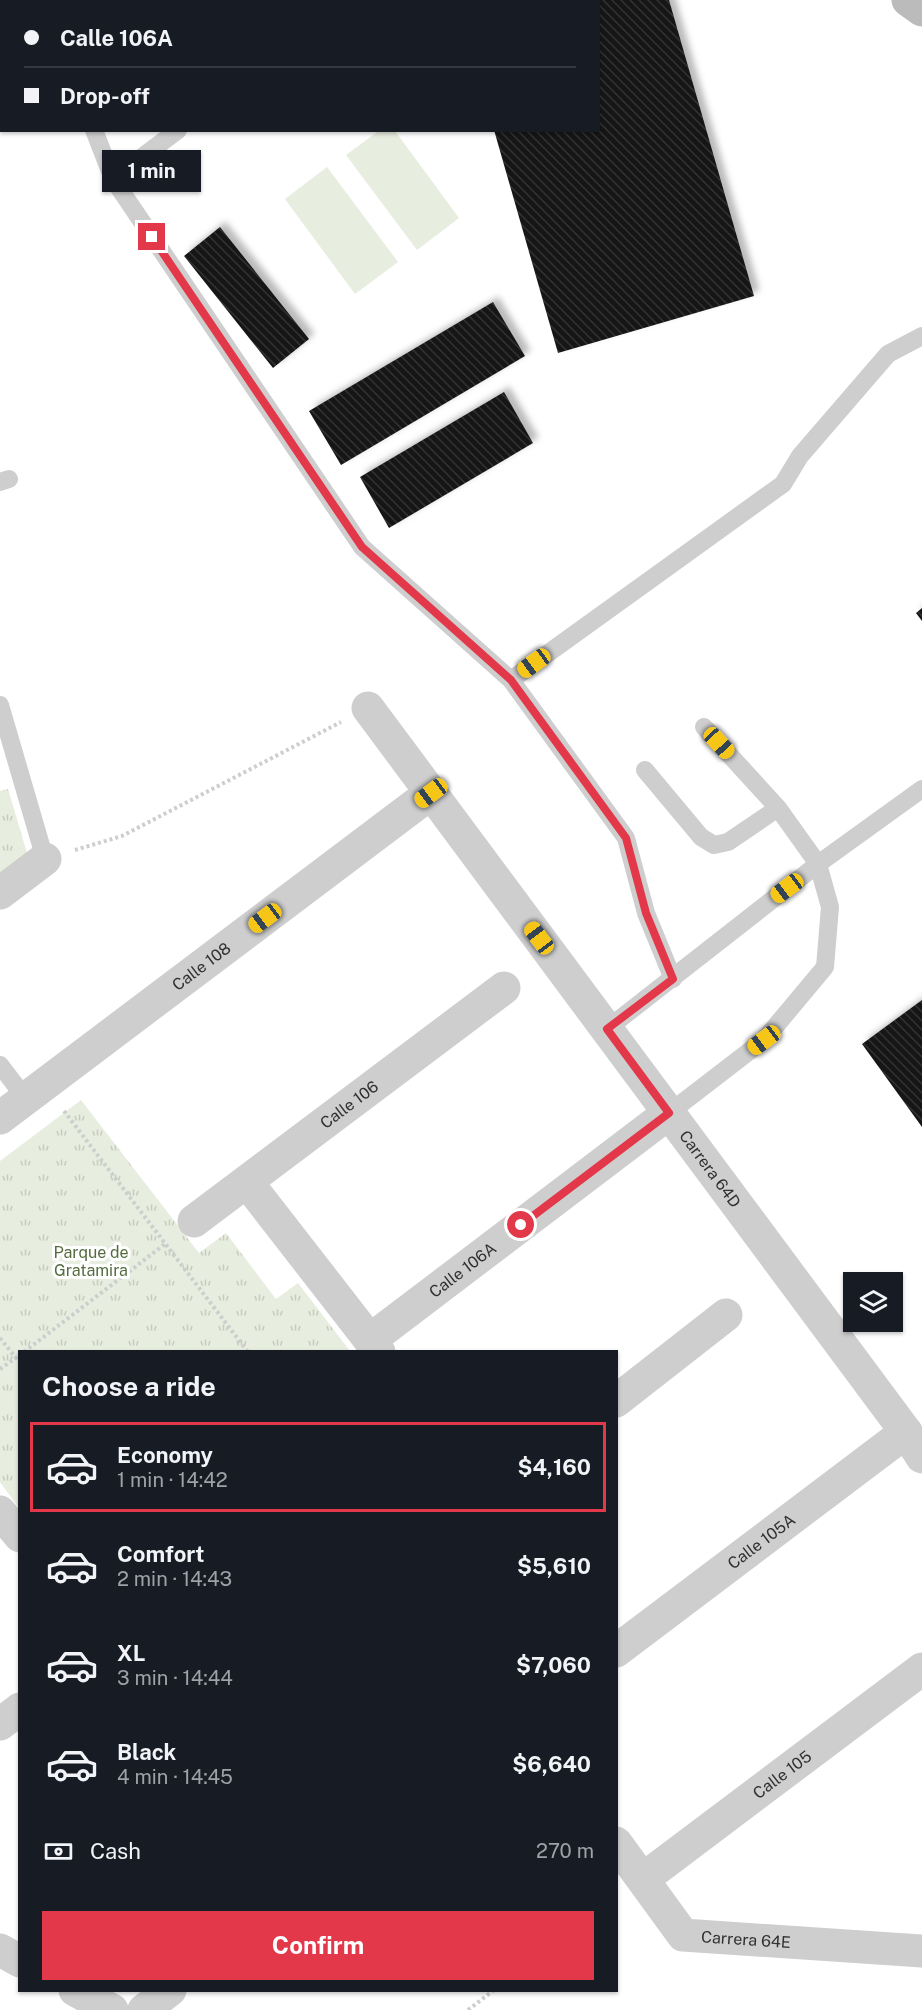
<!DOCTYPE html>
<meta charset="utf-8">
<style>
body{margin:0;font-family:"Public Sans",sans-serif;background:#20242c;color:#f1f3f6;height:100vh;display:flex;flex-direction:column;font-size:22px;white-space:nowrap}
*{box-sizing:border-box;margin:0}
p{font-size:20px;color:#9ea1a6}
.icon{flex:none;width:33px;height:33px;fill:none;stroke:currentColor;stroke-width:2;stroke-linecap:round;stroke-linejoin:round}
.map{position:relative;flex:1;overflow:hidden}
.sheet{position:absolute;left:18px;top:1350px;width:600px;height:642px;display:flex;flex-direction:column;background:#171b24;border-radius:0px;box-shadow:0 2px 4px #0004}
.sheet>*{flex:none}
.top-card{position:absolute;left:0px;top:0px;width:600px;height:132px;box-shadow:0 2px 4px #0004;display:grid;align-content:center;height:132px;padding:0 24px;background:#171b24}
.controls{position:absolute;left:843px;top:1272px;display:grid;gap:12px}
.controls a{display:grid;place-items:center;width:60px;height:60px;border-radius:0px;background:#171b24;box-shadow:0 2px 4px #0004;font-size:30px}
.end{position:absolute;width:27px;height:27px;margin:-14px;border:8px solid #e23849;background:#fff;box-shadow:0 0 0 3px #fff}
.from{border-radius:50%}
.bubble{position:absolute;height:42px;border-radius:0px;background:#171b24;box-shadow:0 2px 4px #0004;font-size:20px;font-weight:700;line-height:42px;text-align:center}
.car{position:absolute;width:18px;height:36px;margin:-18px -9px;border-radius:8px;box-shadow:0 0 4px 2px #0007;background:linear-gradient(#f5c518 24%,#345 0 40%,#f5c518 0 76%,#345 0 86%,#f5c518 0)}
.top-card b{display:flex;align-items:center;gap:21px;height:57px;font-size:22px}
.top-card b+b{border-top:2px solid #363941}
.top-card i{width:15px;height:15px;background:#f1f3f6}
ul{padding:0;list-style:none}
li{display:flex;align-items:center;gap:18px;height:90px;margin:0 12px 9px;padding:0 12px;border:3px solid transparent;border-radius:0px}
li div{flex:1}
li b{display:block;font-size:22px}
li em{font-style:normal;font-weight:700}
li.on{border-color:#e23849}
li>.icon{width:54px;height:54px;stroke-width:1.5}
h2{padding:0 24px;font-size:27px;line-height:72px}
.pay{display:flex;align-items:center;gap:15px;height:66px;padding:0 24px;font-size:22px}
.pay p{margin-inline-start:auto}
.action{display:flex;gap:12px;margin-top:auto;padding:12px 24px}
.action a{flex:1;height:69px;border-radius:0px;background:#e23849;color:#fff;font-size:24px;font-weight:700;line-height:69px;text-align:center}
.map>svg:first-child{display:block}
.grass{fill:url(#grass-tufts)}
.garden{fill:#e7eddf}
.building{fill:url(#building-back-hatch);filter:url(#shadow)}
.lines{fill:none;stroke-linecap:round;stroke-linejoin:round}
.path{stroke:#cecece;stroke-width:4;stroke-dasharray:3 3;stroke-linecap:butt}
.lane{stroke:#cecece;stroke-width:18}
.street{stroke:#cecece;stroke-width:33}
.secondary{stroke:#bbb;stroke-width:33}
.route{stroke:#e23849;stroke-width:8}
.labels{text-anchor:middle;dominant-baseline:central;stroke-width:6;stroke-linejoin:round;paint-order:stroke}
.street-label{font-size:16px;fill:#313131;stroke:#fff}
.park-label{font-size:16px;fill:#556c3e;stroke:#fff}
</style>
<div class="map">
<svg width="922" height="2010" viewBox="0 0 922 2010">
<defs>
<pattern id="grass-tufts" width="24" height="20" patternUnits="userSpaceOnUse" patternTransform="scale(1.5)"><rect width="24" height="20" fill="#e7eddf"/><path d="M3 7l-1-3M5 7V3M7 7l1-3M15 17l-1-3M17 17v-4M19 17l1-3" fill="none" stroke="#c7ccc0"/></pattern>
<pattern id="building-back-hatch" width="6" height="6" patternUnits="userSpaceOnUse" patternTransform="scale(1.5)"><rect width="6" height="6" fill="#181818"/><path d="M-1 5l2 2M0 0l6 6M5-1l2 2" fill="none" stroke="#313131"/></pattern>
<filter id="shadow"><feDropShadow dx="5.5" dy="-5.5" stdDeviation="3" flood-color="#0004"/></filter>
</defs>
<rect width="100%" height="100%" fill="#fff"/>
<path class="grass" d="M8 789 27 853 0 874V791Z
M81 1100 199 1253 226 1233 276 1299 298 1283 350 1351 20 1352 19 1508 0 1482V1161Z"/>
<path class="garden" d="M380 130 395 131 459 218 417 250 346 155Z
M327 167 398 262 355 294 285 199Z"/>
<path class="building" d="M598 0H669L754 296 558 353 494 130H598Z
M220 227 309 339 273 368 184 256Z
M493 302 525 356 341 465 309 411Z
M504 392 533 443 389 528 360 477Z
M922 608V621L916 613Z
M922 1000V1127L862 1044Z"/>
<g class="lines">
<path class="path" d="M75 850 122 836 341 722
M64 1111 248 1352
M0 1338 20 1363
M24 1352 165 1244
M0 1369 20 1355
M468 2010 494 1990"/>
<path class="lane" d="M55 0V2
M94 130 113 179 362 547 511 680 626 838 646 913 673 979
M113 179 178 130
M0 482 9 479
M511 680 783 484 800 456 888 354 922 336
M0 705 45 859
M645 770 701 837 714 845 728 842 778 808
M607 1029 818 864 922 789
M0 1065 26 1099
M669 1113 764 1040 825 967 830 907 818 864 778 808 704 727"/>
<g class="street">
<path id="s1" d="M368 708 906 1432 922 1457"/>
<path d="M0 893 45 859"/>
<path id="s2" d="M0 1118 431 793"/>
<path d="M247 1182 379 1352"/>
<path id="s3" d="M194 1221 504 988"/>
<path id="s4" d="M370 1340 669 1113"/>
<path d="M616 1401 726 1315"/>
<path d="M0 1512 20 1536"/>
<path id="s5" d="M616 1651 906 1432"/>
<path d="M0 1724 20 1709"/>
<path id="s6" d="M616 1843 683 1935 922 1951"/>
<path id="s7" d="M643 1879 922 1669"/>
<path d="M0 1950 20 1961"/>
<path d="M75 1990 112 2010"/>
<path d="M144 2010 170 1990"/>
</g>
<path class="secondary" d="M908 0 922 10"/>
</g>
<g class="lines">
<path class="route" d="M152 237 362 547 511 680 626 838 646 913 673 979 607 1029 669 1113 521 1225"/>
</g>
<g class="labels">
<g class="street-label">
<text stroke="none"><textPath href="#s2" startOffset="252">Calle 108</textPath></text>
<text stroke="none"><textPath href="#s3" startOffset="194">Calle 106</textPath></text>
<text stroke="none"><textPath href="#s1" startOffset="574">Carrera 64D</textPath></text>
<text stroke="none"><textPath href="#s4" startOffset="116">Calle 106A</textPath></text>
<text stroke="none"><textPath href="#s5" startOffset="182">Calle 105A</textPath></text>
<text stroke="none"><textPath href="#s7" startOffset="174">Calle 105</textPath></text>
<text stroke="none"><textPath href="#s6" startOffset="177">Carrera 64E</textPath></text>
</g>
<g class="park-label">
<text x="91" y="1252">Parque de<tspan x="91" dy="18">Gratamira</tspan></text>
</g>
</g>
</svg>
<div class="controls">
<a><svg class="icon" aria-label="layers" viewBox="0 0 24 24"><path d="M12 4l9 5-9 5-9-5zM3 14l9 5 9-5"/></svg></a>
</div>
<i class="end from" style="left:521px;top:1225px"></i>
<i class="end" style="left:152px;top:237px"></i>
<div class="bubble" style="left:102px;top:150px;width:99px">1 min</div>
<i class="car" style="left:534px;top:663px;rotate:234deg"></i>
<i class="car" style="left:719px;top:743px;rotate:137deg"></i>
<i class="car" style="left:431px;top:793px;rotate:233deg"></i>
<i class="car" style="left:787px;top:888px;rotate:233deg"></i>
<i class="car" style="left:265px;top:918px;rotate:233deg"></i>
<i class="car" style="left:539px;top:938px;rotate:323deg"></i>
<i class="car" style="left:764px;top:1040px;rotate:233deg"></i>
<div class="top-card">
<b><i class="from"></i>Calle 106A</b>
<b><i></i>Drop-off</b>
</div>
<section class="sheet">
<h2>Choose a ride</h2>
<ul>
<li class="on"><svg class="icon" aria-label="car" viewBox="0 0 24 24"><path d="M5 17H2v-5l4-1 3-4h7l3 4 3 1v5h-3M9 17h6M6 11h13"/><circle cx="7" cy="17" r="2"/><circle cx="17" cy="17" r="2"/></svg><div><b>Economy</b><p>1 min · 14:42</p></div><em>$4,160</em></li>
<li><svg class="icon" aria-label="car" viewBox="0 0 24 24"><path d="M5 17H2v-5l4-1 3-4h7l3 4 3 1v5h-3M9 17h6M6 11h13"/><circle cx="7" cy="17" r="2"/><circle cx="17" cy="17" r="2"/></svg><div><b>Comfort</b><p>2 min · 14:43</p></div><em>$5,610</em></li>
<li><svg class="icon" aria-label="car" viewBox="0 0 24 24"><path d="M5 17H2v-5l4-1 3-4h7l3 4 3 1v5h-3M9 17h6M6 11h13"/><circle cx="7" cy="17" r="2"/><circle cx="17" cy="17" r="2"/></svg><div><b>XL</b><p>3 min · 14:44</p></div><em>$7,060</em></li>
<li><svg class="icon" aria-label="car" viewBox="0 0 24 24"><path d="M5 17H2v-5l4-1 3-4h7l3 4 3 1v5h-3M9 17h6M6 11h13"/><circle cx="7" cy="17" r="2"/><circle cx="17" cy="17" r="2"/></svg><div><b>Black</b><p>4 min · 14:45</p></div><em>$6,640</em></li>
</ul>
<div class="pay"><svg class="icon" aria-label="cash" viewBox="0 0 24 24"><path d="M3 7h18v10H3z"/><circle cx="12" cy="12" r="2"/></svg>Cash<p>270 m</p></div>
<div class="action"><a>Confirm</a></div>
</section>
</div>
